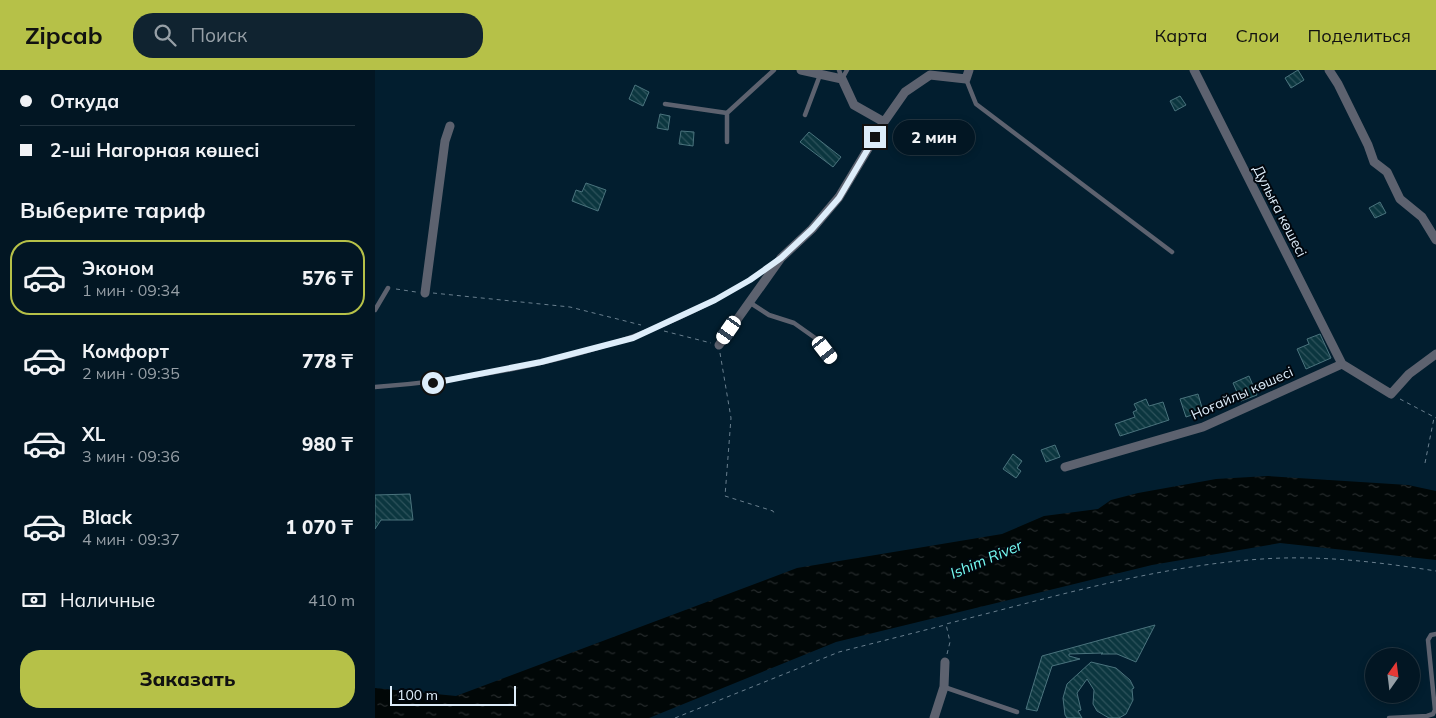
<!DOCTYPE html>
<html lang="ru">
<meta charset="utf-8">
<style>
body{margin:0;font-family:Mulish,sans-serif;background:#102330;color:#f1f3f6;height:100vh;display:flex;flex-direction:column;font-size:19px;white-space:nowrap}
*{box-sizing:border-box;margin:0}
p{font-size:16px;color:#969fa6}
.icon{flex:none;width:28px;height:28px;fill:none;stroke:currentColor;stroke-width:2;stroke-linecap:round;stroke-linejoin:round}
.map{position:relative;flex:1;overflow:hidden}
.sheet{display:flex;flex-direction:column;background:#021623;width:375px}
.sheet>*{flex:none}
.guide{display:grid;align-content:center;height:110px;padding:0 20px;background:#021623}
.needle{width:32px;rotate:14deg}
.fabs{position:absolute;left:990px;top:578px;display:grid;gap:10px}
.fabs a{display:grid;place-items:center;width:55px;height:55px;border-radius:50%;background:#021623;box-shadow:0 2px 8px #0003,0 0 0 1px #233541;font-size:25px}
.scale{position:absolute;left:15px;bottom:12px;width:126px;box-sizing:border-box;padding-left:5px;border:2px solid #ddedfa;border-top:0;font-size:14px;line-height:18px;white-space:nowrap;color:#ddedfa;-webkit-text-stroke:4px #01070e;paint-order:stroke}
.end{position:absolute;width:22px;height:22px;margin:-11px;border:6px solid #ddedfa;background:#111;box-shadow:0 0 0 2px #111}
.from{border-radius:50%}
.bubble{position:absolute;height:35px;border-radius:18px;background:#021623;box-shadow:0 2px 8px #0003,0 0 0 1px #233541;font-size:16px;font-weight:800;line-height:35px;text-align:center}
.car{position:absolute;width:15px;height:30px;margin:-15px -8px;border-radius:6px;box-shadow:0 0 4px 1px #0007;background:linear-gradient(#fff 24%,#345 0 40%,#fff 0 76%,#345 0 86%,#fff 0)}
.guide b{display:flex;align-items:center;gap:18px;height:48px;font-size:19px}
.guide b+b{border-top:1px solid #233541}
.guide i{width:12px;height:12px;background:#f1f3f6}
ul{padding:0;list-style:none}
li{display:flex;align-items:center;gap:15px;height:75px;margin:0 10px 8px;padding:0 10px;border:2px solid transparent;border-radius:20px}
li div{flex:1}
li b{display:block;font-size:19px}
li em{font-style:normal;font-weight:800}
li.current{border-color:#b6c148}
li>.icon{width:45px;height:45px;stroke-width:1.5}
h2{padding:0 20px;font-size:22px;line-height:60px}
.pay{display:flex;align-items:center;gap:12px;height:55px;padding:0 20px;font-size:19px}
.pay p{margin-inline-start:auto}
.action{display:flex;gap:10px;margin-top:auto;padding:10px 20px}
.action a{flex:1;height:58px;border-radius:20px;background:#b6c148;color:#111;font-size:20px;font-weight:800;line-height:58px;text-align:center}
header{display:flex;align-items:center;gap:30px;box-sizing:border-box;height:70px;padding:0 25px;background:#b6c148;color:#111}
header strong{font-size:24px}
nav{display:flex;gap:28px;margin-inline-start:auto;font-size:18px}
.search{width:350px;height:45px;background:#102330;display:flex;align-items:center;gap:12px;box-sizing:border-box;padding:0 18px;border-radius:20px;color:#969fa6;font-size:19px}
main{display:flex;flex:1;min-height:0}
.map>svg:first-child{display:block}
.water{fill:url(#water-ripples)}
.building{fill:url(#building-back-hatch);stroke:#4a737d}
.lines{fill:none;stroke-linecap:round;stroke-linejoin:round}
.path{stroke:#697f8e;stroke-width:1;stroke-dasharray:4 4;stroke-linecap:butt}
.service{stroke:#5d626f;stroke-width:4.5}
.minor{stroke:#5d626f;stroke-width:9}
.route{stroke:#ddedfa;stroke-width:6}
.labels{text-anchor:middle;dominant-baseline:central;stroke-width:4;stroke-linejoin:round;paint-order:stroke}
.street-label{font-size:14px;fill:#ddedfa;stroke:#01070e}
.water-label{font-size:15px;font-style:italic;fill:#75fcf4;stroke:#01070e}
</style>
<header>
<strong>Zipcab</strong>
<div class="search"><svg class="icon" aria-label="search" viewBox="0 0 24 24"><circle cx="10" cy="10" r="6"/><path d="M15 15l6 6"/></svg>Поиск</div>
<nav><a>Карта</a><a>Слои</a><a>Поделиться</a></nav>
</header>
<main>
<section class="sheet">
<div class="guide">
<b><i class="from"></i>Откуда</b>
<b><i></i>2-ші Нагорная көшесі</b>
</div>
<h2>Выберите тариф</h2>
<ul>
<li class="current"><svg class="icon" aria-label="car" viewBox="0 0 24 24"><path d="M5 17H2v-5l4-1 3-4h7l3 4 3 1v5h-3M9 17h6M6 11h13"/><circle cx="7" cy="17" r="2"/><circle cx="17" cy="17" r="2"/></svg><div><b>Эконом</b><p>1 мин · 09:34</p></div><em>576 ₸</em></li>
<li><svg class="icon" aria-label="car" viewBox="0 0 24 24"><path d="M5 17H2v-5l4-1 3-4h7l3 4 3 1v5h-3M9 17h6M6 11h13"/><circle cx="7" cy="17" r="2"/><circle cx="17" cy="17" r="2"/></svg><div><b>Комфорт</b><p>2 мин · 09:35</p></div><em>778 ₸</em></li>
<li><svg class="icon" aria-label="car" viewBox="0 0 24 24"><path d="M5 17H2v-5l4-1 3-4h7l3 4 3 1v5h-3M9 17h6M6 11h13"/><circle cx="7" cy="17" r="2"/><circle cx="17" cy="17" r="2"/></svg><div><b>XL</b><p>3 мин · 09:36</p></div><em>980 ₸</em></li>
<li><svg class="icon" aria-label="car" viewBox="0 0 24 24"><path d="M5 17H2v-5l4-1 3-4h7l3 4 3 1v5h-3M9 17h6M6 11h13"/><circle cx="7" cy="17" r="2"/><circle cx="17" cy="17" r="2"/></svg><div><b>Black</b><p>4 мин · 09:37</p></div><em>1 070 ₸</em></li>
</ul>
<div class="pay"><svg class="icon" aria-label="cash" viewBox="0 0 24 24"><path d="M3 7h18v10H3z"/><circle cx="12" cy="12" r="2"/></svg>Наличные<p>410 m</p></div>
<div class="action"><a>Заказать</a></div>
</section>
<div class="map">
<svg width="1061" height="648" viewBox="0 0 1061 648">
<defs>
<pattern id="water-ripples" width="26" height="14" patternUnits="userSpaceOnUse" patternTransform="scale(1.25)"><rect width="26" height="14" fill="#010707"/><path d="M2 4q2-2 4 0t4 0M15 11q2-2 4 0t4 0" fill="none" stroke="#262b2c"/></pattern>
<pattern id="building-back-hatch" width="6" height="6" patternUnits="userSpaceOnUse" patternTransform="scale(1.25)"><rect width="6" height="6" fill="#0b363f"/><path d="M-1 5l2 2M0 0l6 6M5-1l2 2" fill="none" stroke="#2e535c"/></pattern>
</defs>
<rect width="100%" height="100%" fill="#021e2f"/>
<path class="water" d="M893 406 1033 415 1061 421V490L905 473 777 495 461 572 274 648H0V618L81 626 422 498 627 464 669 446 723 439 736 430 763 423 841 409Z"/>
<path class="building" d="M923 0 929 10 916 18 910 8Z
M260 15 274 22 268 36 254 29Z
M805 26 811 35 800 41 795 31Z
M285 44 295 46 293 60 282 58Z
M306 61 319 62 318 76 304 74Z
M434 62 466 87 458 97 425 72Z
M211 113 231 120 223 141 197 131 201 120 207 122Z
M1005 132 1011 143 1000 148 994 138Z
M945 264 956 288 931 299 922 279 934 274 932 269Z
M874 306 882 325 866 331 858 313Z
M823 324 828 341 811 347 805 329Z
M771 329 774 336 788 332 794 350 745 366 740 354 760 347 758 342 762 340 759 334Z
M680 375 685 387 671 392 666 380Z
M638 384 647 391 642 398 646 401 641 408 628 399Z
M35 424 38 450H6L0 459V425Z
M780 555 761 592 742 584H726L728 583 694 584V586L705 589 677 596 662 641 651 639 667 586Z
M716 592 741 598 755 610 759 618 757 619 758 630 751 644 744 648H734L722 641 718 634 719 620 712 609 702 623 706 640 703 641 707 648H692L690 645 688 628 692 614Z"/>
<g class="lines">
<path class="path" d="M21 219 41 222
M58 223 195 237 266 255
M289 261 336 273
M345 283 356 348 350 426 398 441 400 445
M1025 329 1061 348
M1050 393 1059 348
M572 584 575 572 571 554C675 528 780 496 887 489 945 485 1004 492 1061 501
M300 648 464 582 570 555"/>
<path class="service" d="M464 0 467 9 472 0
M591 9 601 34 797 182
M290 34 352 43
M430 45 445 5
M352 72V43L399 0
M374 232 394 245 419 253 443 270 457 289
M0 240 13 218
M0 317C136 307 287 275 399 193
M569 617 642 642
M1014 648 1052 646 1058 644 1060 640 1053 570 1056 565 1061 564"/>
<path class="minor" d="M426 0 467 9 479 35 509 52
M819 0 967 294
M954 0 963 14 993 75 999 92 1012 102 1025 129 1047 147 1061 170
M50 223 70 71 75 56
M344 275 406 188 437 159 464 127 509 52 530 22 555 5 591 9 594 0
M967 294 1016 324 1034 304 1061 284
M690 397 828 357 967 294
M559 648 569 617 570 592"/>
</g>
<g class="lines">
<path class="route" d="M58 313 166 292 258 268 340 230 375 210 406 188 437 159 464 128 500 67"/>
</g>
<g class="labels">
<g class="street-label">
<text transform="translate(905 141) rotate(63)">Дулыға көшесі</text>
<text transform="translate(867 323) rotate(-24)">Ноғайлы көшесі</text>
</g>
<g class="water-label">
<text transform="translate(611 489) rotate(-23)">Ishim River</text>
</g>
</g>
</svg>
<div class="fabs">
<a><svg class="needle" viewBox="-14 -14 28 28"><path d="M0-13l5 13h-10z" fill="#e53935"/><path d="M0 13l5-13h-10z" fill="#969fa6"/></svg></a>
</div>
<div class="scale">100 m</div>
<i class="end from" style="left:58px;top:313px"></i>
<i class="end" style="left:500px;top:67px"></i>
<div class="bubble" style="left:518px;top:50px;width:82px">2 мин</div>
<i class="car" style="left:354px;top:260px;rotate:215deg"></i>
<i class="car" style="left:450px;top:280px;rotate:142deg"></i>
</div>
</main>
